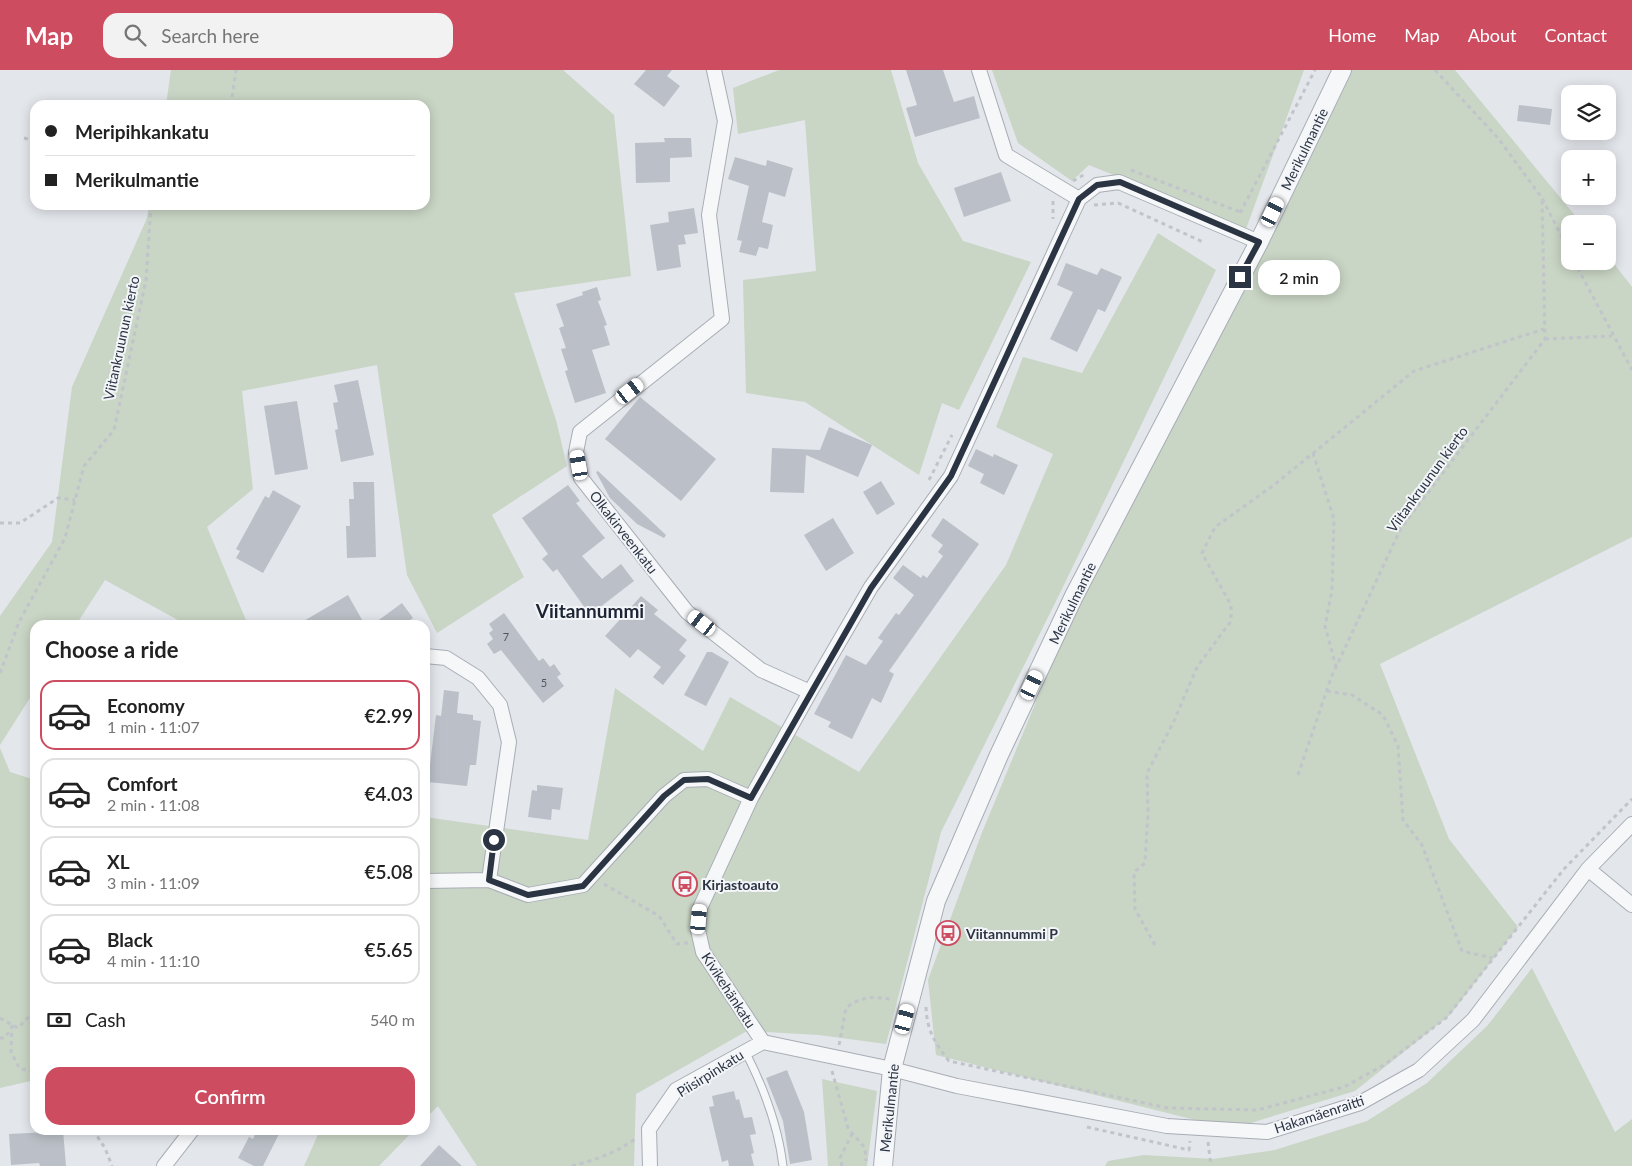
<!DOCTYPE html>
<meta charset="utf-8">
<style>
body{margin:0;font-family:Lato,sans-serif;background:#f2f2f2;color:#222;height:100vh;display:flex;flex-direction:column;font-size:19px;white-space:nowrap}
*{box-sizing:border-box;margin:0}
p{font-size:16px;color:#767676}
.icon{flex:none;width:28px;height:28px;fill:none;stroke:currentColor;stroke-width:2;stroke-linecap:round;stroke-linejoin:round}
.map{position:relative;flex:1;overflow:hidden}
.side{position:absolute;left:30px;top:550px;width:400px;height:515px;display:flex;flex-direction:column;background:#fff;border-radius:15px;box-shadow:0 2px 12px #0003}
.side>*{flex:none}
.guide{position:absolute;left:30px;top:30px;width:400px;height:110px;border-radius:15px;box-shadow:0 2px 12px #0003;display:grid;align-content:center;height:110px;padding:0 15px;background:#fff}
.buttons{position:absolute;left:1561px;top:15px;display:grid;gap:10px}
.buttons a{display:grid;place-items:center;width:55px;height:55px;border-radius:10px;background:#fff;box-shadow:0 2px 12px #0003;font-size:25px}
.end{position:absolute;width:22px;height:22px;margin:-11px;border:6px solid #2b3443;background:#fff;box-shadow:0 0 0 2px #fff}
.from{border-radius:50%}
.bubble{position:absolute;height:35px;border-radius:15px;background:#fff;box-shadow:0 2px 12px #0003;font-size:16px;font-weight:600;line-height:35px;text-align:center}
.car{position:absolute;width:15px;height:30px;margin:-15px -8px;border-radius:6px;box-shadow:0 0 4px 1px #0007;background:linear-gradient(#fff 24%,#345 0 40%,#fff 0 76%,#345 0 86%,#fff 0)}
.guide b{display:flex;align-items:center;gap:18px;height:48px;font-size:19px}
.guide b+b{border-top:1px solid #e0e0e0}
.guide i{width:12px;height:12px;background:#222}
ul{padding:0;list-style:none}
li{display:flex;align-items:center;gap:15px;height:70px;margin:0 10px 8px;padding:0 5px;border:2px solid #e0e0e0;border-radius:15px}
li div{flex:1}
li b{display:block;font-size:19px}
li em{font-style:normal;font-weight:600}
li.active{border-color:#cd4c5f}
li>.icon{width:45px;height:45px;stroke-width:1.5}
h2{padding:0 15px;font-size:22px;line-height:60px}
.pay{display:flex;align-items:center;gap:12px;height:55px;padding:0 15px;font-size:19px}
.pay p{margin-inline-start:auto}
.cta{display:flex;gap:10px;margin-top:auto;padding:10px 15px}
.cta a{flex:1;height:58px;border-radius:15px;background:#cd4c5f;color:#fff;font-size:20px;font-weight:600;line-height:58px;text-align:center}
header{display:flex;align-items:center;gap:30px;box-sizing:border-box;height:70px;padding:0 25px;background:#cd4c5f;color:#fff}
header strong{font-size:24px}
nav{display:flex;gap:28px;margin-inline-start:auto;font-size:18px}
.search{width:350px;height:45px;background:#f2f2f2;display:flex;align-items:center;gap:12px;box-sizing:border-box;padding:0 18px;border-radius:15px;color:#767676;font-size:19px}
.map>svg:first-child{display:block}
.green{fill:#c9d5c5}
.building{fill:#bbc0c8}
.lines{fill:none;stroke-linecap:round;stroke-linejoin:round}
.service-casing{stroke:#a8adb5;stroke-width:9}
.minor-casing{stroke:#a8adb5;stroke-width:16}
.tertiary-casing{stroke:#a8adb5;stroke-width:20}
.path{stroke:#c1c4ca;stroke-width:3;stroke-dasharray:4 4;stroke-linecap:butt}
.service{stroke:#f6f7f9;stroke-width:7}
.minor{stroke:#f6f7f9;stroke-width:14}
.tertiary{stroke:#f6f7f9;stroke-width:18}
.route{stroke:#2b3443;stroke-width:6}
.labels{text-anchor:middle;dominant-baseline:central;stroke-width:4;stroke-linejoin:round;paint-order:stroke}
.number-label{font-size:11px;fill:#4f5764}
.street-label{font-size:14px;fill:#2b3443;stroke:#f3f5f8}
.poi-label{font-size:14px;font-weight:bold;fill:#2b3443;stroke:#f3f5f8;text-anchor:start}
.district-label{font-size:19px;font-weight:bold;fill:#1d2534;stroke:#f3f5f8}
</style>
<header>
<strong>Map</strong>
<div class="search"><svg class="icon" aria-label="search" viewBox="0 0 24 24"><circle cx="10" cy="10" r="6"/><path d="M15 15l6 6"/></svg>Search here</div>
<nav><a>Home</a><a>Map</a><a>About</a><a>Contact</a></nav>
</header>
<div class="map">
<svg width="1632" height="1096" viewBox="0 0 1632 1096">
<rect width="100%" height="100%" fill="#e3e6eb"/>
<path class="green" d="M171 0H563L614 45 631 206 514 223 556 350 567 396 492 445 524 507 437 563 407 505 377 295 242 321 253 419 207 457 248 555H187L105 510 76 555H35V620L0 675V546L52 472 72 317 147 148 149 135H425V35H166Z
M779 0H891L918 93 963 171 1031 192 959 340 942 333 919 405 805 332 746 323 743 210 816 201 805 50 738 64 733 18Z
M992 0H1304L1246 159 1089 95 1072 111 1018 73Z
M1352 0H1455L1582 154H1570V191H1608V186L1632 217V467L1380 594 1449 769 1518 857 1450 945 1355 1021 1231 1059 936 985 928 910 981 765 1059 576Z
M1158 163 1216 200 1061 521 941 762 886 974 819 965 747 961 636 1024 634 1096H477L438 1036 425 1049V747L588 770 615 618 703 681 730 627 859 702 1006 495 1053 384 996 357 1023 287 1082 303Z
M0 678 10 702 35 710V1010L0 1018Z
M1532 898 1615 1062 1632 1049V1096H1105L1108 1091 1144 1085 1213 1089 1275 1080 1367 1051 1427 1013 1488 955Z
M822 1009 877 1021 867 1096H828Z
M320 1060H414L379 1096H304Z"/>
<path class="building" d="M646 0H672L667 6 680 16 664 37 634 14Z
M906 0H943L954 32 974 26 980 48 915 67 906 38 917 35Z
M1519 35 1552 39 1550 55 1517 51Z
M664 68H691L692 87 670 88V112L636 113 635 73 665 72Z
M735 87 766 96 767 90 793 98 785 127 769 122 762 152 773 155 768 179 759 177 756 186 739 182 742 171 737 170 749 116 728 109Z
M1001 102 1011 131 964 147 954 118Z
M694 138 698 163 684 165 686 174 678 175 681 197 657 201 650 155 669 152 668 142Z
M1066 193 1097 205 1101 198 1122 207 1105 242 1098 239 1077 282 1050 269 1073 222 1057 215Z
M597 217 601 230 598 231 607 255 604 256 610 275 592 280 606 323 575 333 565 301 568 300 561 279 566 278 559 258 564 256 556 234 583 225 582 222Z
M358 310 374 385 341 392 335 360 338 359 333 333 338 332 334 315Z
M640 327 716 389 681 431 605 369Z
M297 331 308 399 275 405 264 336Z
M829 357 872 375 858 407 806 385 804 423 770 422 772 378 820 380Z
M976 379 993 387 994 384 1018 395 1004 425 980 413 984 404 968 396Z
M598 401 666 465 664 468 637 454 610 428 596 402Z
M881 411 895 434 877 445 863 422Z
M353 412H374L376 487 347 488 346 456H350L349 429H354Z
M568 415 580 431 576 433 605 468 582 486 602 509 621 494 634 511 590 545 557 499 553 502 542 489 548 484 522 448Z
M273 420 301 436 263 503 236 488 240 481 236 479 265 426 269 428Z
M833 448 854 483 826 501 804 465Z
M943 448 979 474 889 601 894 604 881 633 872 628 852 669 828 657 831 652 814 644 846 585 866 595 883 571 878 568 896 543 899 545 914 525 893 508 903 495 921 508 923 505 927 508 943 486 938 482 943 475 931 466Z
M348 525 365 555H297Z
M641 526 658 540 654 544 687 570 679 580 686 586 663 615 653 607 661 597 638 579 630 588 605 566Z
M402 533 413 548 403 555H372Z
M504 543 539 591 543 588 550 597 554 594 561 604 557 607 564 616 543 633 501 580 494 584 487 574 493 569 489 563 493 560 489 554Z
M707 582H712L729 592 706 636 684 625Z
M444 620 459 622 457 643 473 645V650L481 651 476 695H470L467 716 428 712 436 645 441 646Z
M537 715 563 718 560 740 552 739 551 750 528 747 532 720 537 721Z
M787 1000 804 1042 812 1090 790 1094 783 1051 766 1008Z
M734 1021 736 1030 739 1029 744 1048 752 1047 756 1064 750 1065 754 1083 751 1084 754 1096H729L728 1090 722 1092 709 1037 714 1036 712 1026Z
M48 1060H63L66 1096H40L39 1093 11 1095 9 1064 48 1062Z
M257 1060H281L263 1096H254L238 1088 249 1067 253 1069Z
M439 1075 462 1096H420Z"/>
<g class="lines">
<defs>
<path id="service" d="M745 981C764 1018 778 1055 783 1096"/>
<path id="minor" d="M714 0 725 51 709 145 722 249 580 362 576 382 581 408 687 542 761 600 810 622
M979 0 1006 85 1079 129
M1259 172 1119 112 1097 115 1079 129 951 406 871 517 810 622 751 728 700 838 698 860 703 882 763 972 892 999 957 1016 1167 1056 1267 1062 1360 1033 1419 1000 1473 950 1588 799 1632 754
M425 586 446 588 478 608 500 635 509 672 489 810
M1588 799 1632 835
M425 811 489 810 528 825 583 815 664 726 684 710 708 709 751 728
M164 1096 192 1060
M650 1096 649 1059 676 1020 763 972"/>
<path id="tertiary" d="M883 1096 892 999 936 831 999 685 1074 526 1259 172 1342 0"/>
</defs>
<use href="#service" class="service-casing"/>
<use href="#minor" class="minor-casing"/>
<use href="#tertiary" class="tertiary-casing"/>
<path class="path" d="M1435 0 1498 68 1542 128 1570 183
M231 35 236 0
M24 68 35 71
M1131 100 1240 142
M1073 111 1085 104
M1053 131V149
M1094 135 1118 133 1203 172
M1240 143 1315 0
M1574 191 1632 300
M1545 269 1612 266
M1313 383 1334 449 1332 520 1325 556 1336 597
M929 410 952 365
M0 453H20L58 428 75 430
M0 603 19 552 65 468 84 396 114 360 146 210 151 135
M1327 621 1352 625 1383 645 1398 676 1403 750 1422 775 1462 881 1492 888
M1298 705 1331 608 1401 458 1545 269 1542 128
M604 814 659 846 677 874 688 873
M1155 875 1135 839 1134 802 1145 793 1148 743 1147 703 1174 651 1197 597 1231 551V535L1202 483 1215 457 1274 415 1414 301 1544 259
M926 937C927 961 935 973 949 991L1168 1038 1257 1040 1344 1017 1384 995 1446 948 1564 799 1632 729
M0 948 18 958 35 940
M12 955 11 982 20 999 35 1001
M0 968H5L11 958
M839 975 846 938C861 926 875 926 894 930
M832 1001 848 1058 865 1078 866 1091
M1087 1057 1189 1080 1190 1071
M93 1060 105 1078 112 1096
M1208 1072 1211 1096
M572 1096C594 1090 617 1083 636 1068
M842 1096 840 1088 852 1064"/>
<use href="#service" class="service"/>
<use href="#minor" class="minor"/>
<use href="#tertiary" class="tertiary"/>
</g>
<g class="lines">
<path class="route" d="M494 770 489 810 528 825 583 816 664 726 684 710 708 709 751 728 871 518 951 406 1079 129 1097 115 1120 112 1259 172 1240 207"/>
</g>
<defs>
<symbol id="bus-ring" viewBox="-11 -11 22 22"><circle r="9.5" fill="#f3f5f8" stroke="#cd4c5f" stroke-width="1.5"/><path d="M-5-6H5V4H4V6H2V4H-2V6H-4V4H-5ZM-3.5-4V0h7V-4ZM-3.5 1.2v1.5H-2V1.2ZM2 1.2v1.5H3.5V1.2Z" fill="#cd4c5f"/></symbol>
</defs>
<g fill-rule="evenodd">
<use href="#bus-ring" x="671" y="800" width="28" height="28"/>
<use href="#bus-ring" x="934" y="849" width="28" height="28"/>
</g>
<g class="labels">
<g class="number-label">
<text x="506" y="566">7</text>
<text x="544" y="612">5</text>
</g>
<g class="street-label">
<text transform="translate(1304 79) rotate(-64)">Merikulmantie</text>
<text transform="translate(121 268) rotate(-78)">Viitankruunun kierto</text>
<text transform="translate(1427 409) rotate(-54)">Viitankruunun kierto</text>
<text transform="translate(624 462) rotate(52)">Olkakirveenkatu</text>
<text transform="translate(1072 533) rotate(-64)">Merikulmantie</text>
<text transform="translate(729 920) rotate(57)">Kivikehänkatu</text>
<text transform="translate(710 1003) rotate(-32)">Piisirpinkatu</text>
<text transform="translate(889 1038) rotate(-84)">Merikulmantie</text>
<text transform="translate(1319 1044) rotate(-18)">Hakamäenraitti</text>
</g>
<g class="poi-label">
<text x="702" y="814">Kirjastoauto</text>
<text x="966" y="863">Viitannummi P</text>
</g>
<g class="district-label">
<text x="590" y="540">Viitannummi</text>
</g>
</g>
</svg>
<div class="buttons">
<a><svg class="icon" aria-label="layers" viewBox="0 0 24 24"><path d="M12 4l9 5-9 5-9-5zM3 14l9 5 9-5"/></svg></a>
<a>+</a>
<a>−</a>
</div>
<i class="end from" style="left:494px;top:770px"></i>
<i class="end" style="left:1240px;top:207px"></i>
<div class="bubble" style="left:1258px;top:190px;width:82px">2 min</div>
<i class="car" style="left:1273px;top:142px;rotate:26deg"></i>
<i class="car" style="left:630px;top:321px;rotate:52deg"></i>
<i class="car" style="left:579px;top:395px;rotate:350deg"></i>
<i class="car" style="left:702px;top:553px;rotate:308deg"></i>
<i class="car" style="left:1032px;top:615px;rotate:25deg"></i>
<i class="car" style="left:699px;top:849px;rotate:5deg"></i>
<i class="car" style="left:905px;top:949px;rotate:15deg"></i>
<div class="guide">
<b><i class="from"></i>Meripihkankatu</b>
<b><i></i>Merikulmantie</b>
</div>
<section class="side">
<h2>Choose a ride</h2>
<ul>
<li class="active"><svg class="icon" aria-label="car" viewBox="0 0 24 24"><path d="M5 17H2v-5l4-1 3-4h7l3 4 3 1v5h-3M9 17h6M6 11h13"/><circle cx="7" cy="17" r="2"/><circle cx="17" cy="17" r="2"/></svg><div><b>Economy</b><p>1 min · 11:07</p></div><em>€2.99</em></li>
<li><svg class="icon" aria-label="car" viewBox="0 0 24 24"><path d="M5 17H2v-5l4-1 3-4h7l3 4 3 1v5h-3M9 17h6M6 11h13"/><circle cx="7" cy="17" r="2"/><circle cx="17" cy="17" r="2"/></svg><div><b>Comfort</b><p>2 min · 11:08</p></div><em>€4.03</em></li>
<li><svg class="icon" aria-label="car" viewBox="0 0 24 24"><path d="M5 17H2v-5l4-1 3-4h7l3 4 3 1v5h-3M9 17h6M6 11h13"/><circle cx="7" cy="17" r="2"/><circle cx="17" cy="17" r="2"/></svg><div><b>XL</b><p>3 min · 11:09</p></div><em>€5.08</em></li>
<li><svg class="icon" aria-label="car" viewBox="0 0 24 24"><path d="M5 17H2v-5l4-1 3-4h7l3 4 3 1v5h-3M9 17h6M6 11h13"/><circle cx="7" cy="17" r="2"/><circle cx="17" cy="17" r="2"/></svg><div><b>Black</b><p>4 min · 11:10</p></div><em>€5.65</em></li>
</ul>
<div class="pay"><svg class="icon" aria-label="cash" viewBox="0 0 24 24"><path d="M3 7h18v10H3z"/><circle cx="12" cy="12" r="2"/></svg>Cash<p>540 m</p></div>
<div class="cta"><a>Confirm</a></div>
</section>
</div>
